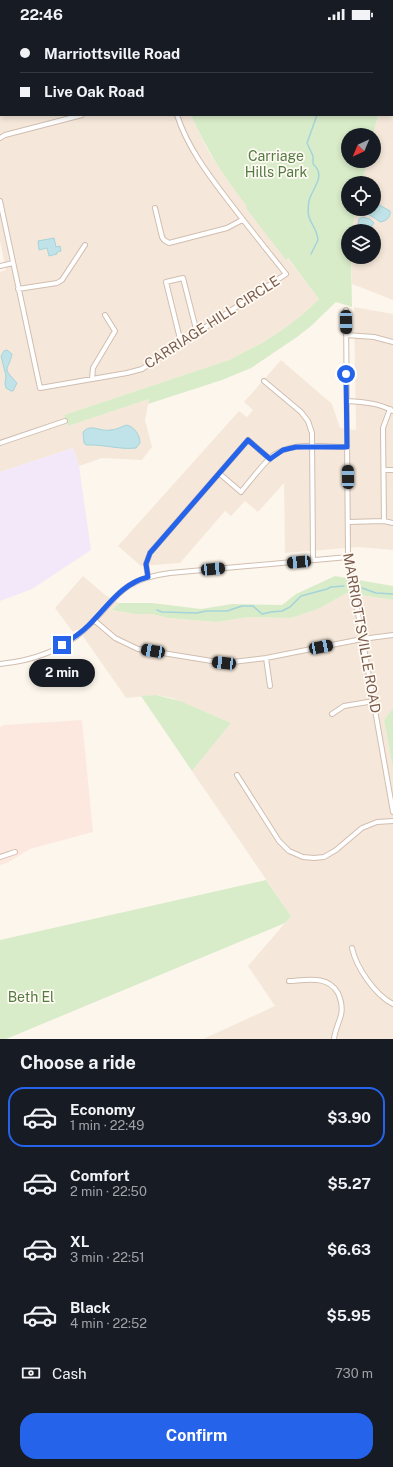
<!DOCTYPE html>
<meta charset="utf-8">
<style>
body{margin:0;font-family:"Public Sans",sans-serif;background:#20242c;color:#f1f3f6;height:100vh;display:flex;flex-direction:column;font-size:15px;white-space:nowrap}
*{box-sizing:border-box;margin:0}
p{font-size:13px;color:#9ea1a6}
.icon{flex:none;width:22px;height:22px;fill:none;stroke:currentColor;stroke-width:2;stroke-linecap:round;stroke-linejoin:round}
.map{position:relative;height:1011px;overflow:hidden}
.panel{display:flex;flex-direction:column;background:#171b24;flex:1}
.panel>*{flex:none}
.top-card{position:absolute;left:0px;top:0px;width:393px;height:88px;box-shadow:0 2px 6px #0003;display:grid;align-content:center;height:88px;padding:0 20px;background:#171b24}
.needle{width:26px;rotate:224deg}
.controls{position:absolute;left:341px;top:100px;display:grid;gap:8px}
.controls a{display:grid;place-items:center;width:40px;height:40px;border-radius:50%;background:#171b24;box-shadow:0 2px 6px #0003;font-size:20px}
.end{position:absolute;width:18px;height:18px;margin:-9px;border:5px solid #2563eb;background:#fff;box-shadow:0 0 0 2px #fff}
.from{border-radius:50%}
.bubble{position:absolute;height:28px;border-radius:14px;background:#171b24;box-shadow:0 2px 6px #0003;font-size:13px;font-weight:700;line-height:28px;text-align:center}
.car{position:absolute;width:12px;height:24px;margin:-12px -6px;border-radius:5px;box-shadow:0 0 3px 1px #0007;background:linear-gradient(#222 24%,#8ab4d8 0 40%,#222 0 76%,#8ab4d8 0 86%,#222 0)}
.top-card b{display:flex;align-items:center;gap:14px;height:38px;font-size:15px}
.top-card b+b{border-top:1px solid #363941}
.top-card i{width:10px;height:10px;background:#f1f3f6}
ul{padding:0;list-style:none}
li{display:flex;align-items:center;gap:12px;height:60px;margin:0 8px 6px;padding:0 12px;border:2px solid transparent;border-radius:16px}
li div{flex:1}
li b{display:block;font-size:15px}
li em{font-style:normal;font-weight:700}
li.selected{border-color:#2563eb}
li>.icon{width:36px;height:36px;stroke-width:1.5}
h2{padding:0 20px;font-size:18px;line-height:48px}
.pay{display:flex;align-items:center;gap:10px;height:44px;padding:0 20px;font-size:15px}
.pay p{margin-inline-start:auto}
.cta{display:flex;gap:8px;margin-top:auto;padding:8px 20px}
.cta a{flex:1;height:46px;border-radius:16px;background:#2563eb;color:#fff;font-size:16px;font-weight:700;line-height:46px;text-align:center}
.status{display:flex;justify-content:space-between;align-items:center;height:28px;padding:0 20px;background:#171b24;direction:ltr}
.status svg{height:11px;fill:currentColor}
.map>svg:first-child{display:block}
.residential{fill:#f5e8da}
.commercial{fill:#fde8e0}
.education{fill:#f3e8fa}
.green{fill:#d8ecc9}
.water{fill:#bfe3e8;stroke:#a5d3da}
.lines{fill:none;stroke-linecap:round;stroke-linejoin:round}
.stream{stroke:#a5d3da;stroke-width:1.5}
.minor-casing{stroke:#d1beb0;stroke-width:6}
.minor{stroke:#fff;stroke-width:4}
.route{stroke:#2563eb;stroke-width:5}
.labels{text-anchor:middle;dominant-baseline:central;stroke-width:3.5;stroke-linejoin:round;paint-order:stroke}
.park-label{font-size:14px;fill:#537a41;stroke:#fffaf3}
.street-label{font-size:14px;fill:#7a5c4d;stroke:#fffaf3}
</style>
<div class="status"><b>22:46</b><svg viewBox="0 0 49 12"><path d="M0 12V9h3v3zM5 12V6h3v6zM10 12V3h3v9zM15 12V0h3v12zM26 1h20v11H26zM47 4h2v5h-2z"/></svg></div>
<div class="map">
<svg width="393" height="1011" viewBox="0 0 393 1011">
<rect width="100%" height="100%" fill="#fdf6ec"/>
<path class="residential" d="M378 0H393V272L352 256 351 229H374V203H352L356 181H374V155H362L367 133H374L373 107 378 87H392V1Z
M0 48 1 87H191L207 121 229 154 319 271 302 287 282 302 262 315 229 332 64 387 68 398 149 371 145 392 152 419 142 432 102 430 79 438 73 420 0 444V244L6 242 0 213Z
M354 279 393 286V522L358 519 285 525 284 455 258 484 245 473 231 488 225 483 180 535 141 538 118 518 239 383 247 389 253 382 244 374 281 332 332 376 340 400 356 402Z
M83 548 105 567 119 575 112 582 135 586H152L168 590 216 594 248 589 291 590 318 581 347 565 393 572V680L384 692 393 741V1011H203L275 978 248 938 291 888 192 743 231 695 172 670 156 667 126 670 78 601 73 604 55 580Z"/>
<path class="commercial" d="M82 692 93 804 30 821 7 835 0 837V699L4 697Z"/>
<path class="education" d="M73 420 79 438 91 522 32 561 0 573V444Z"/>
<path class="green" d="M191 87H378L373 107H348V133H367L362 155H348V181H356L352 203H348V229H351L352 279 336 274 311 298 297 309 251 340 222 352 148 376 149 371 68 398 64 387 229 332 262 315 282 302 302 287 319 271 288 230 286 232 246 180 247 178C224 149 206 121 191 87Z
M335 548 393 558V572L347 565 318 581 291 590 248 589 216 594 168 590 152 586H135L112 582 119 575H152L201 581 232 576 282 577 296 566Z
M156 667 180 673 231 695 192 743 141 668Z
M393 680V741L384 692Z
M266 852 291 888 285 895 6 1011H0V912Z"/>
<path class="water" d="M374 174 390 183C391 190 386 193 380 194 375 189 365 186 362 181H374Z
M362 189 370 191 374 195 370 200 358 203 357 202 359 191Z
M54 210 56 219 60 218 61 223 57 224V226L49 228 47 220 39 222 38 213Z
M7 322 12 326C8 344 1 338 17 355L13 363H11L6 360 5 356 6 348 1 328 4 323Z
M126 397C134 398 140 407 140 415L136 420C120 422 103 416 86 417L84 415 83 404C91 395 100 404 110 402 116 402 121 399 126 397Z"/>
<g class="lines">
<path class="stream" d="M278 1V0
M0 62H1
M311 226 318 212C316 194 305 196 309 173 312 160 327 148 313 136V128L307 115 317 87
M362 560 376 565 393 566
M157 582 162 584 197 585 206 583H227L242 578H253L262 586 271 584 282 583 290 579 301 568 327 561 331 559 344 558"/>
<defs>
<path id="minor" d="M0 110 5 107 82 87
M0 173 40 360 127 345 142 341 286 246C266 221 246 196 227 171 207 145 187 118 177 87
M155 180 162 209 164 212 169 215 227 200 242 192
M0 238 13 235
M18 261 57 255 62 252 85 217
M346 282 348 529 393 784
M346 307 374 309 393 314
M181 315 166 254 183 250 197 305
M92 351 93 340 115 303 105 287
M264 353 301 384 308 393 312 405 313 532
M347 373C363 374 379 375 393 383
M0 415 65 393
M384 442H393
M220 446 241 464C250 453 259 441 269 431 289 412 323 419 347 419
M384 493 383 400 390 381
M348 494 384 493 393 495
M148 549 146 536 150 525 248 412 270 431
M94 592 115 610 138 621 224 635 266 630 362 611 393 607
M266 630 270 658
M0 636C31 633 61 623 84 602 118 571 117 552 170 545L348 529
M332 686 344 678 374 673
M237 747 279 813 289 823 303 829 314 830 324 829 336 822 362 800 377 794 393 793
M0 829 15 824
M352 920C356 939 375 967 393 976
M289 953C307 952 328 947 338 965 341 972 343 979 341 987 339 995 335 1002 334 1011"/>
</defs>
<use href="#minor" class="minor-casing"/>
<use href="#minor" class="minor"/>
</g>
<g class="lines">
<path class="route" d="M62 617C72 611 81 605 89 597 108 578 121 556 148 549L146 536 150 525 248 412 270 431 283 422 296 419H347L346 346"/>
</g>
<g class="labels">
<g class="park-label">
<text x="276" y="128">Carriage<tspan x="276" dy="16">Hills Park</tspan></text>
<text x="31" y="969">Beth El</text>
</g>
<g class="street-label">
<text transform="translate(212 294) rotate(-33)">CARRIAGE HILL CIRCLE</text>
<text transform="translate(362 605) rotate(80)">MARRIOTTSVILLE ROAD</text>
</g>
</g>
</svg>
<div class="controls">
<a><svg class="needle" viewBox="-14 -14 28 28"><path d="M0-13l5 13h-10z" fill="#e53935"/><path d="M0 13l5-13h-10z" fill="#9ea1a6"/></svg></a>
<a><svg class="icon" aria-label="locate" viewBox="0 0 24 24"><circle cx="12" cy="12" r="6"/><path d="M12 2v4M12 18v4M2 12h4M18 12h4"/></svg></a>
<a><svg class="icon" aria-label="layers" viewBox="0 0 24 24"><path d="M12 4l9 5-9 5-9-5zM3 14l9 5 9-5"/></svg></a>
</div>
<i class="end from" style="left:346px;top:346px"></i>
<i class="end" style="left:62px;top:617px"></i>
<div class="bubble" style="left:29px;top:631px;width:66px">2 min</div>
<i class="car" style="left:346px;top:294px;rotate:179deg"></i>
<i class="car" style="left:348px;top:449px;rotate:359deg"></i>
<i class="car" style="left:299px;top:534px;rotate:265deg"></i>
<i class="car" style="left:213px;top:541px;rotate:85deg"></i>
<i class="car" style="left:321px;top:619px;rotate:79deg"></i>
<i class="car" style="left:153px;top:623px;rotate:280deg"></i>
<i class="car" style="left:224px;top:635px;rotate:276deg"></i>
<div class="top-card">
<b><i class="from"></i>Marriottsville Road</b>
<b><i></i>Live Oak Road</b>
</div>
</div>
<section class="panel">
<h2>Choose a ride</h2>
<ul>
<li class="selected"><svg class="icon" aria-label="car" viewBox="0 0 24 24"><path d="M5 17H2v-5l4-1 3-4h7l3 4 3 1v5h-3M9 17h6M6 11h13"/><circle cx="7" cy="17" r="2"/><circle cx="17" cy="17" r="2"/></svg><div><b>Economy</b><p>1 min · 22:49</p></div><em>$3.90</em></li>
<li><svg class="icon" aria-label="car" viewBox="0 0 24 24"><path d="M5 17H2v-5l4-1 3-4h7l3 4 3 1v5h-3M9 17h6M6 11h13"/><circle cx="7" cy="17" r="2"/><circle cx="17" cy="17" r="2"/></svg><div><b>Comfort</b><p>2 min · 22:50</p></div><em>$5.27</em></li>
<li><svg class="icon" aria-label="car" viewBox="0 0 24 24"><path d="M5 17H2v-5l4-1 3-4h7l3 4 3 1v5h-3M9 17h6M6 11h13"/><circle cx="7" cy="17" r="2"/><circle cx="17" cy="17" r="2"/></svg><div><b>XL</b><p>3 min · 22:51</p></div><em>$6.63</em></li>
<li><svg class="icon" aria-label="car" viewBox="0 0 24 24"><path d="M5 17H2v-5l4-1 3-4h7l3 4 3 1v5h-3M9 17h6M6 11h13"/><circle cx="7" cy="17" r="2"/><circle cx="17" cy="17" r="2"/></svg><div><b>Black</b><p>4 min · 22:52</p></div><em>$5.95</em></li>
</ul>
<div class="pay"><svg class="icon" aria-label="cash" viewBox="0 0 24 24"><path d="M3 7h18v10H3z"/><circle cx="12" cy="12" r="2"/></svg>Cash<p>730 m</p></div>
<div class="cta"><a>Confirm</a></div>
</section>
